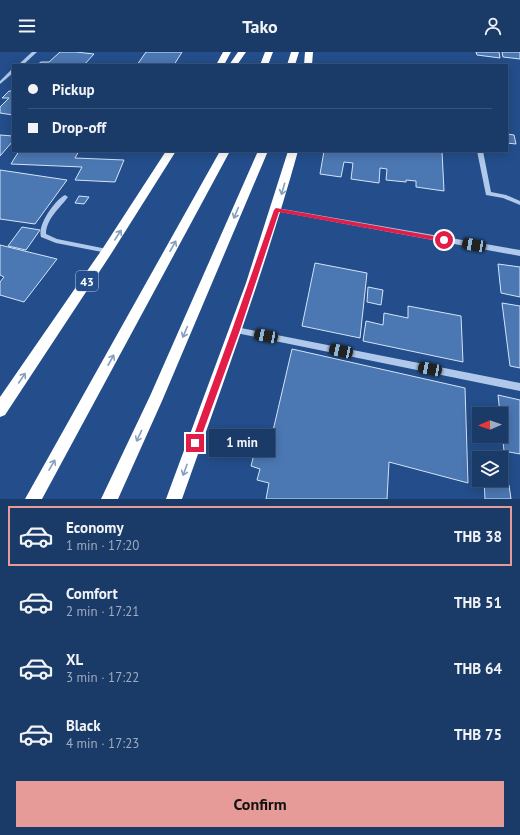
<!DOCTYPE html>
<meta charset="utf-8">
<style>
body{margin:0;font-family:"PT Sans",sans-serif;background:#23416e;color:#f1f3f6;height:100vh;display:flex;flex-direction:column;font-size:15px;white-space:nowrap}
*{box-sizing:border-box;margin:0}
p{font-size:13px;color:#9fadc0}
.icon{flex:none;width:22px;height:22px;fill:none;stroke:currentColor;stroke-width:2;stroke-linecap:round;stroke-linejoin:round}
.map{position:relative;height:447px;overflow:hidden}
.sheet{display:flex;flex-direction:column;background:#1a3a68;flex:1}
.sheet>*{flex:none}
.top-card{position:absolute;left:12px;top:12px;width:496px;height:88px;border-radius:0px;box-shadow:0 2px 10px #0003,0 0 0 1px #38547c;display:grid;align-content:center;height:88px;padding:0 16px;background:#1a3a68}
.needle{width:26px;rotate:268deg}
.fabs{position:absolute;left:472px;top:355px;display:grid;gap:8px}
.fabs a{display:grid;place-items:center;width:36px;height:36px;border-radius:0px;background:#1a3a68;box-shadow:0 2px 10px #0003,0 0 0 1px #38547c;font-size:20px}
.end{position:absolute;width:18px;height:18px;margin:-9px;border:5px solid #e11d48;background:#fff;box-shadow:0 0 0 2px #fff}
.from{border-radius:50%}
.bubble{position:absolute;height:28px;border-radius:0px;background:#1a3a68;box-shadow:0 2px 10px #0003,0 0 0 1px #38547c;font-size:13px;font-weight:700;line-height:28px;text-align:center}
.car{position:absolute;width:12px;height:24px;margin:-12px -6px;border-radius:5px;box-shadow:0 0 3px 1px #0007;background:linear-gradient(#222 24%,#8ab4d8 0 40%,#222 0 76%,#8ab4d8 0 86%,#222 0)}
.top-card b{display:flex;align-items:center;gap:14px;height:38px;font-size:15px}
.top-card b+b{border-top:1px solid #38547c}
.top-card i{width:10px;height:10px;background:#f1f3f6}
ul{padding:7px 0 0;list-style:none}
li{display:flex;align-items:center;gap:12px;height:60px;margin:0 8px 6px;padding:0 8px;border:2px solid transparent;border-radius:0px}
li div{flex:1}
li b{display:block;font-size:15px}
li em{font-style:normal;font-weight:700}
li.on{border-color:#e69b98}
li>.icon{width:36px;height:36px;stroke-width:1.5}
.button{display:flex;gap:8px;margin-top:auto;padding:8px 16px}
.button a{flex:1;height:46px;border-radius:0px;background:#e69b98;color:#111;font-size:16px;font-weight:700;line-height:46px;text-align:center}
header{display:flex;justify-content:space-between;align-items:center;height:52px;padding:0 16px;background:#1a3a68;font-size:18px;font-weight:700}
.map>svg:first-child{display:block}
.building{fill:#4b77b2;stroke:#d4e4f8}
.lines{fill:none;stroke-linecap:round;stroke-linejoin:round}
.minor{fill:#b0c9eb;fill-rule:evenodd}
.highway{fill:#fff;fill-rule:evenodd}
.oneway{stroke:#869ebf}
.route{fill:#e11d48}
.labels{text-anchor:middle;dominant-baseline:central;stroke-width:3;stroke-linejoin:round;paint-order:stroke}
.shield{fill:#234e8b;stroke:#bdcadc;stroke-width:1}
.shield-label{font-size:12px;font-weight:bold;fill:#fff}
</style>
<header><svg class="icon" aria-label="menu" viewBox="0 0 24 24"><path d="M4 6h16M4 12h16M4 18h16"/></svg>Tako<svg class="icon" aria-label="person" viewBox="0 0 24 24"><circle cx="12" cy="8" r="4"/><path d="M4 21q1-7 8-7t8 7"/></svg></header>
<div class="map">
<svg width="520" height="447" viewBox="0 0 520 447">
<rect width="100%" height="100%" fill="#234e8b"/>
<path class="building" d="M60 0H76L94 2 84 13H37L41 10H49Z
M146 0H182L174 13H137Z
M476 0H499L500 6 477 3Z
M502 0H520V7L503 5Z
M9 39H13V63L0 61V55L9 46H2Z
M507 82 514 83 516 92 507 91Z
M0 83 13 84V89L0 104Z
M19 99H79L75 106 124 108 115 130 75 128 82 115 11 112Z
M324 99H442L444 139 416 135V129L406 128V130L386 128 387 117 380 116 379 131 351 127 353 111 344 110 341 125 320 122Z
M0 118 67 128 35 172 0 167Z
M79 144 89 145 84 152 75 151Z
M22 175 40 178 26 198 8 194Z
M0 193 57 207 24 250 0 243V230L4 225 0 223Z
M315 211 367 221 360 286 302 274Z
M498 212 520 215V245L501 241Z
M368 235 383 238 381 253 367 250Z
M502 251 520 254V316L510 314Z
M408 254 461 264 463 310 363 289 366 269 383 273 384 261 408 266Z
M292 297 465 336 468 431 389 410 387 447H266L269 431 257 428 260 417 251 414 260 380 272 383Z
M498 343 520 348V402L504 399Z
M484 428 509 433 511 447H485Z"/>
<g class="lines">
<path class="minor" d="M32 0H37L23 13H18Z
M11 18H13V21L0 32V29Z
M477 99H483L491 140 506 143 520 149V153L503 146 486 143Z
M65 143 68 145C60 156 46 167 46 182L57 187 107 197H109L110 199 109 201H107L56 191 41 185C37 173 55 148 65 143Z
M277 156 520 198V204L275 159 274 158Z
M236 275 520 331V339L236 281 233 280 232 278 233 276Z"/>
<path class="highway" d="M223 0H231L224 13H216Z
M238 0H246L237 13H229Z
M265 0H273L268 13H260Z
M291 0H299L295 13H287Z
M305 0H313L312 13H304Z
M166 99H176L111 202 5 363 0 365V345L103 196Z
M220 99H230L42 447H25Z
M258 99H268L162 349 118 447H101L150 344Z
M288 99H298C265 217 223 332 182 447H166L246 231Z"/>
</g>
<defs><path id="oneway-shaft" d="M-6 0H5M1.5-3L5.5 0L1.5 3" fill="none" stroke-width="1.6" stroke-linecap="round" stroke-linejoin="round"/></defs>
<g class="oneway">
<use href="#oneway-shaft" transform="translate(283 137) rotate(106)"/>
<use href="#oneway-shaft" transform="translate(236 161) rotate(113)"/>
<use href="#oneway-shaft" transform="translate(118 183) rotate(-57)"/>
<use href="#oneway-shaft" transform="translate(173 194) rotate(-61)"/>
<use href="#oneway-shaft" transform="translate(185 280) rotate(113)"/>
<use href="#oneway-shaft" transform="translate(111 308) rotate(-61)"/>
<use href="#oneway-shaft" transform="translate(22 326) rotate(-56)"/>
<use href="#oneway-shaft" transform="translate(139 384) rotate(115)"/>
<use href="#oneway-shaft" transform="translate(52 413) rotate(-60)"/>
<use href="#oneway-shaft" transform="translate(185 418) rotate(110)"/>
</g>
<path class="route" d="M276 156 444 186 447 188 444 190 279 160 240 278 199 391 195 395 191 391 232 278 274 158Z"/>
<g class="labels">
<rect class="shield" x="76" y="219" width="22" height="20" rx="3"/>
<g class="shield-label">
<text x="87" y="229">43</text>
</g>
</g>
</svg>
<div class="fabs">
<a><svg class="needle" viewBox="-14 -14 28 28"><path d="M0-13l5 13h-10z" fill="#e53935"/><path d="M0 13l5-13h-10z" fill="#9fadc0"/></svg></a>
<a><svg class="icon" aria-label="layers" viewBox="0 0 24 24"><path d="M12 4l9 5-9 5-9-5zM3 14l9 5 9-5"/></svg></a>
</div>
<i class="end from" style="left:444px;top:188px"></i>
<i class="end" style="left:195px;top:391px"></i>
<div class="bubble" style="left:209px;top:377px;width:66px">1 min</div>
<i class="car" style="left:474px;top:193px;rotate:280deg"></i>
<i class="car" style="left:266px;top:284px;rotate:281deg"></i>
<i class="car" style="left:341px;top:299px;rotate:282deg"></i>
<i class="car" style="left:430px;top:317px;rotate:281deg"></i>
<div class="top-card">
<b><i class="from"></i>Pickup</b>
<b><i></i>Drop-off</b>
</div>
</div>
<section class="sheet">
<ul>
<li class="on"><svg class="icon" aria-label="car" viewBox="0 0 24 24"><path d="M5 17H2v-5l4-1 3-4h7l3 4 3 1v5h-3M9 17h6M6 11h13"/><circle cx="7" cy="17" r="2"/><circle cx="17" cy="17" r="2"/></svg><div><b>Economy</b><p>1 min · 17:20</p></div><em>THB 38</em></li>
<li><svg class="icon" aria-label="car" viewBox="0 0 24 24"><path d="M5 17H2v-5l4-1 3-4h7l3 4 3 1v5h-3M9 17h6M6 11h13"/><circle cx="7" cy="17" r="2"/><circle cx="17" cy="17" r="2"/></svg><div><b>Comfort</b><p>2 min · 17:21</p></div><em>THB 51</em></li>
<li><svg class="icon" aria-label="car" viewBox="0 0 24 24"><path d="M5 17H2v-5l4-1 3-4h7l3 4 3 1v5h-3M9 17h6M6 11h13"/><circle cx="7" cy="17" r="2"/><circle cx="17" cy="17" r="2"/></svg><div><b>XL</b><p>3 min · 17:22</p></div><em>THB 64</em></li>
<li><svg class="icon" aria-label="car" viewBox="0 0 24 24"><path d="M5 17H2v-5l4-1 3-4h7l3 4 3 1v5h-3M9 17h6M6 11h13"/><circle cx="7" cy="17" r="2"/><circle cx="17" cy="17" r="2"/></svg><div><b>Black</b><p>4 min · 17:23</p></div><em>THB 75</em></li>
</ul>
<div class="button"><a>Confirm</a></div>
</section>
